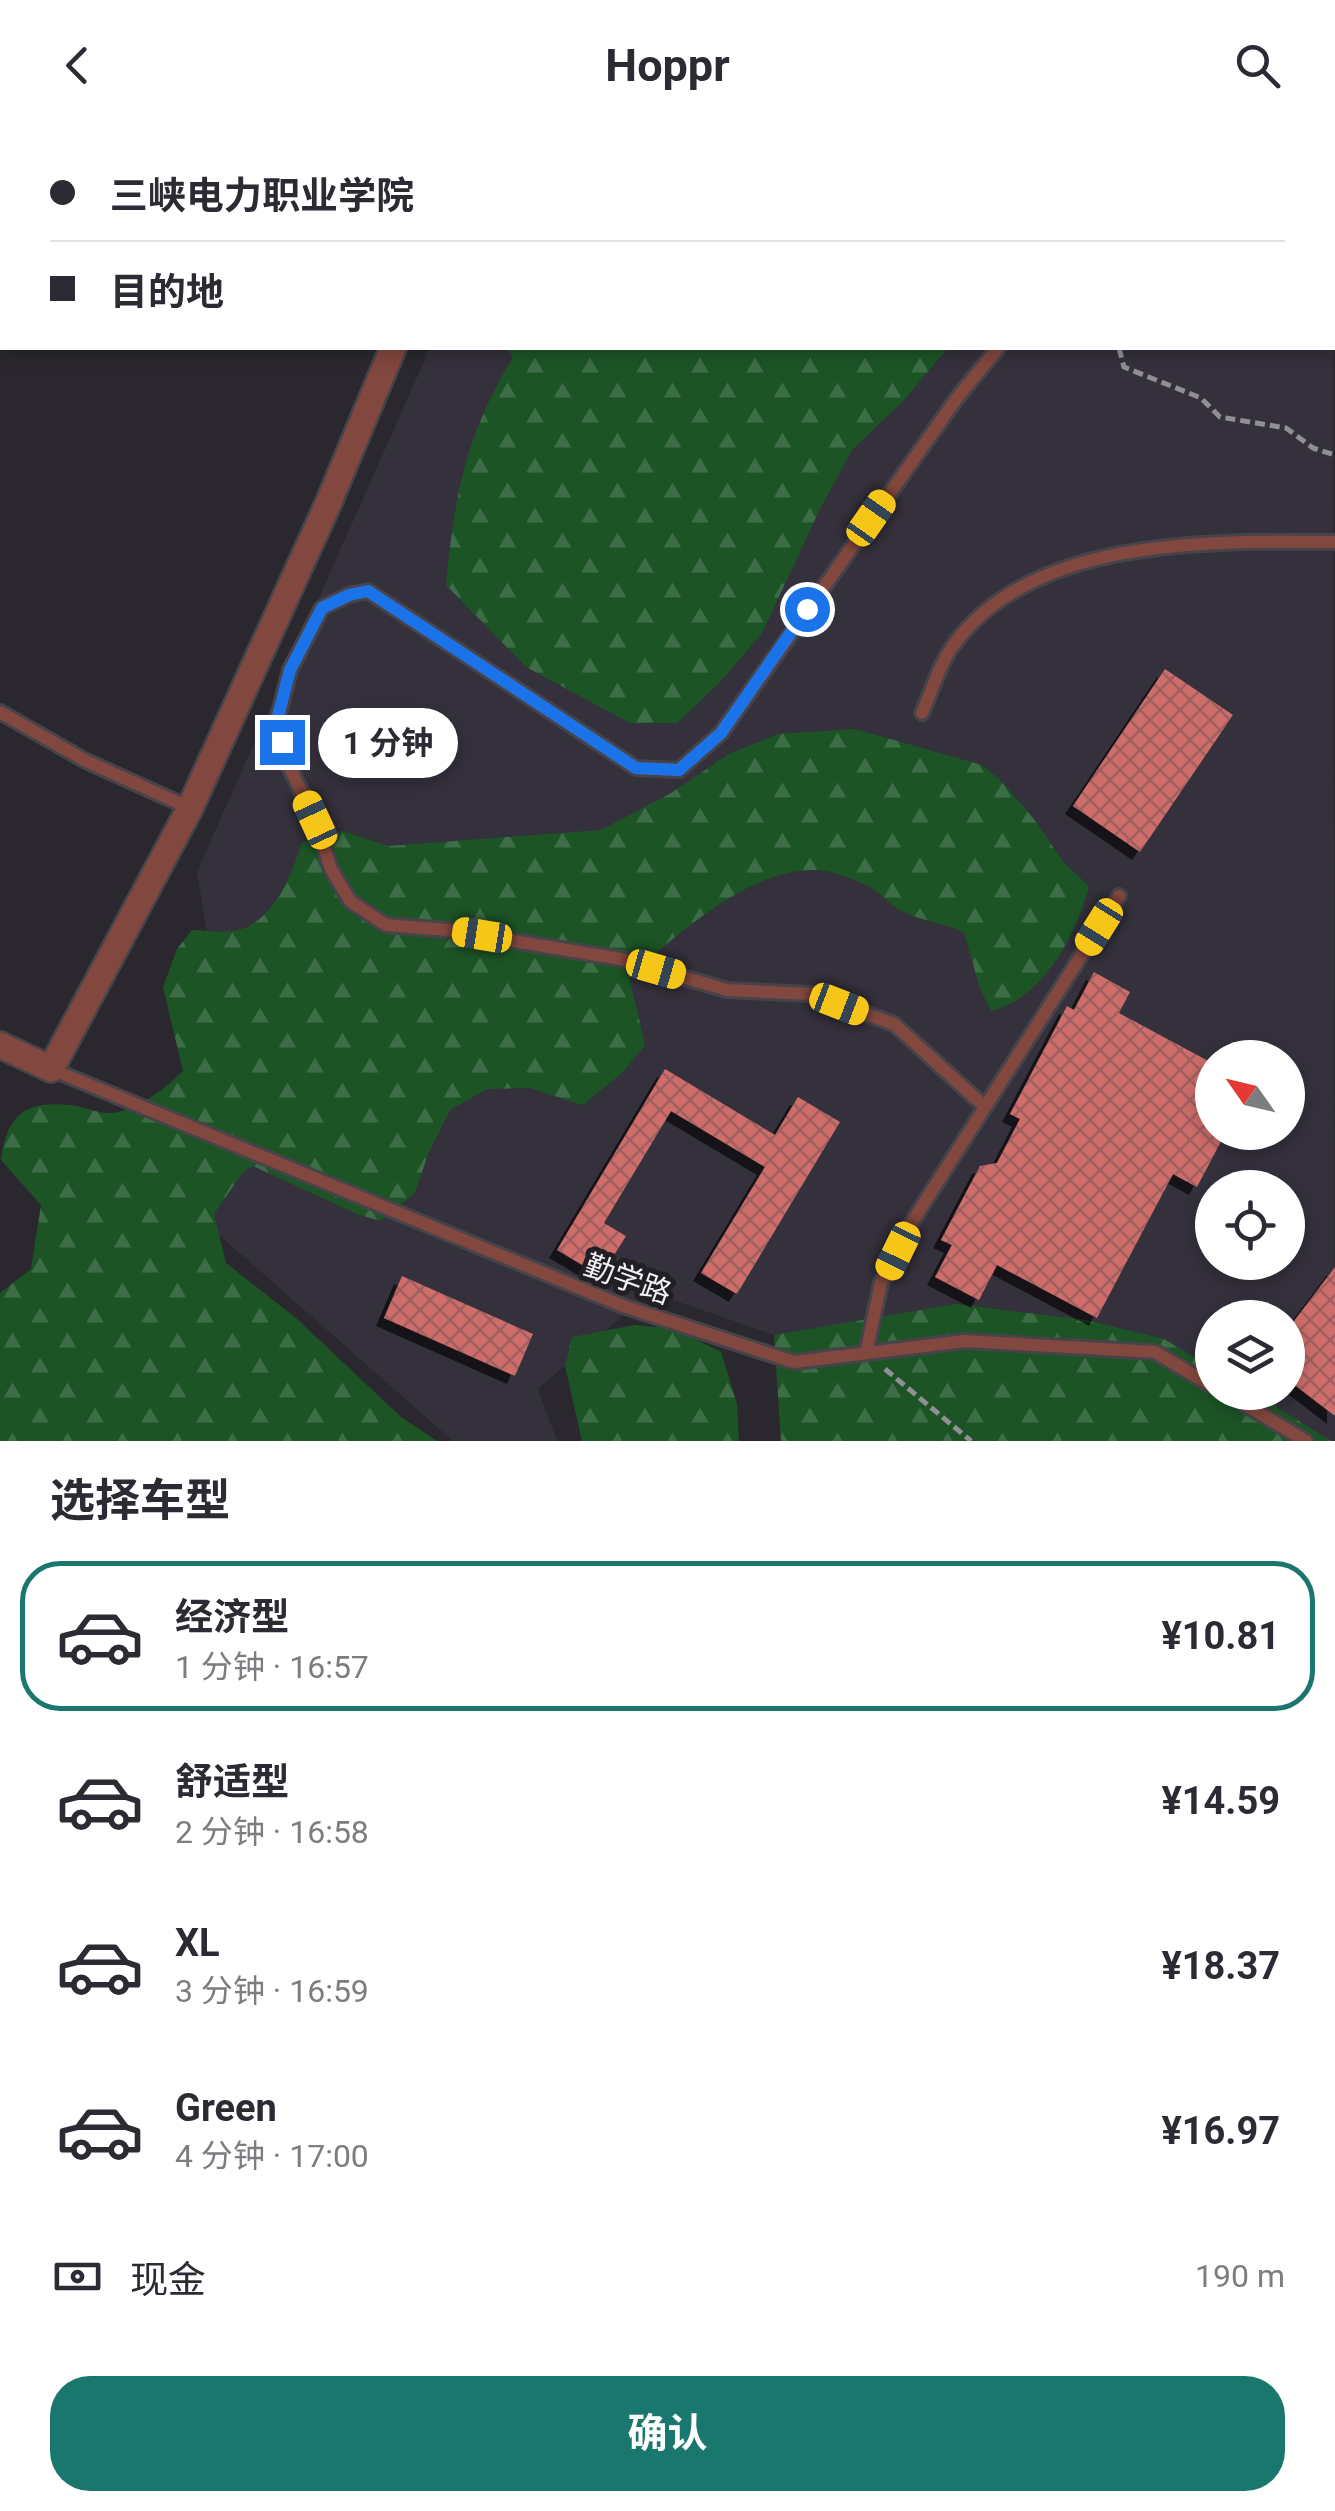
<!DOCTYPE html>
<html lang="zh">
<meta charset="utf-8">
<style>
body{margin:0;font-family:Roboto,"Noto Sans SC",sans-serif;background:#f2f2f3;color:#2b2b33;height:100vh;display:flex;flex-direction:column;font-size:38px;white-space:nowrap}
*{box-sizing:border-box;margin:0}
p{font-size:32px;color:#7c7c81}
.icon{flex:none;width:55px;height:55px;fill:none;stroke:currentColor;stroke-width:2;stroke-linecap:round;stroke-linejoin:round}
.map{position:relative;height:1311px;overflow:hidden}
.drawer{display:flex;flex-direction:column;background:#fff;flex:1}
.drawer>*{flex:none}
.top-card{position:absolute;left:0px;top:0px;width:1335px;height:220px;box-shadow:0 5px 15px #0003;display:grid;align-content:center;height:220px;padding:0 50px;background:#fff}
.needle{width:65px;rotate:304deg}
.controls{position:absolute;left:1195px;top:910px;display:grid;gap:20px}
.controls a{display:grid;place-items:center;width:110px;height:110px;border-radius:50%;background:#fff;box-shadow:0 5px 15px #0003;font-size:50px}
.end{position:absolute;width:45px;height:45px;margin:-22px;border:12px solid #1a73e8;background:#fff;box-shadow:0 0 0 5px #fff}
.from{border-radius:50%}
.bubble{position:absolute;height:70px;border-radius:35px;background:#fff;box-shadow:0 5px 15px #0003;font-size:32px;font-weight:700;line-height:70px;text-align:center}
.car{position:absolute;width:30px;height:60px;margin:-30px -15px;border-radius:12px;box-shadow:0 0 8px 2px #0007;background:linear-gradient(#f5c518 24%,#345 0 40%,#f5c518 0 76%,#345 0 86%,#f5c518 0)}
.top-card b{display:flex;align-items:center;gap:35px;height:95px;font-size:38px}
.top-card b+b{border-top:2px solid #e1e1e2}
.top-card i{width:25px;height:25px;background:#2b2b33}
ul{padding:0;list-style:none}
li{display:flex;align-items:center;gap:30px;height:150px;margin:0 20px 15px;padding:0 30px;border:5px solid transparent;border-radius:40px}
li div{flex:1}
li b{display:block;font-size:38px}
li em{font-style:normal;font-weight:700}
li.current{border-color:#1a776e}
li>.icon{width:90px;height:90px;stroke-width:1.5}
h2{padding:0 50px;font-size:45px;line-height:120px}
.pay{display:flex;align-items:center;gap:25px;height:110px;padding:0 50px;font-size:38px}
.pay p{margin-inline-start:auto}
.action{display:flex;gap:20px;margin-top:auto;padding:20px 50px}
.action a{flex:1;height:115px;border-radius:40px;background:#1a776e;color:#fff;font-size:40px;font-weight:700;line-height:115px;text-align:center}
header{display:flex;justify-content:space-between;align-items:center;height:130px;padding:0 50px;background:#fff;font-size:45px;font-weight:700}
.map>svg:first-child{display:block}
.built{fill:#34303c;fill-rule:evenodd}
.forest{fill:url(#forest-firs)}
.park{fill:url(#park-crowns)}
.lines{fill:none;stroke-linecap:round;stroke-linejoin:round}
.canal{stroke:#277ab8;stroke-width:28}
.building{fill:url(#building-cross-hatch);filter:url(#shadow)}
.lane-casing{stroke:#46444a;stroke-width:18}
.street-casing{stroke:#46444a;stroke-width:30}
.path{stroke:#918f94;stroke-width:5;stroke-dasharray:10 5;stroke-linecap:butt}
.lane{stroke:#82473e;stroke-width:12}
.street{stroke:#82473e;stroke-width:25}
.route{stroke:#1a73e8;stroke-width:12}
.labels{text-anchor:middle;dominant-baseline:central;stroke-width:10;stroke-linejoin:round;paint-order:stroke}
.street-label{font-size:30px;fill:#f2f0f4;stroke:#211f24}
</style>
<header><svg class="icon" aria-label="back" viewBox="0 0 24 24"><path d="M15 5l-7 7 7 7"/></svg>Hoppr<svg class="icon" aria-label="search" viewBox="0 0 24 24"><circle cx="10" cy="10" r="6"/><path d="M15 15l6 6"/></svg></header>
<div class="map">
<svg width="1335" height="1311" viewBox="0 0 1335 1311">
<defs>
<pattern id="forest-firs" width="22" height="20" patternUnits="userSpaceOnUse" patternTransform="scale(2.5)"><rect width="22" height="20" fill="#1c5426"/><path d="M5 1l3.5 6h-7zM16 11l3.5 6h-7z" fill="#3d6d46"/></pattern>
<pattern id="park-crowns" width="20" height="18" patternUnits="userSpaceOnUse" patternTransform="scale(2.5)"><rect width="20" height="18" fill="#1c5426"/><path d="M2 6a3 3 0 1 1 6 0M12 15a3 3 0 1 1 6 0" fill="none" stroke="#3d6d46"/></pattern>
<pattern id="building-cross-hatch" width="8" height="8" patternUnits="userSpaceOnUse" patternTransform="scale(2.5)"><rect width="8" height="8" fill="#ce6d6a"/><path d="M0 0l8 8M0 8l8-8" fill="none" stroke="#9f605e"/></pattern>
<filter id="shadow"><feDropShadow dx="-8" dy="8" stdDeviation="0" flood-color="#0009"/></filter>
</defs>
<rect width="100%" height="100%" fill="#2a282e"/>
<path class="built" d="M526 0H948L952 2H525Z
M1333 124 1335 1311H781L774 1205 650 1162 538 1259 557 1311H453L201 1089 238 991 197 742 430 218H1332ZM1212 928H1288V1002H1212ZM1212 1058H1288V1132H1212ZM1212 1188H1288V1262H1212Z"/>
<path class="forest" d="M532 0H806L530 2Z
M507 218H948L904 270 852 320 820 379 762 503 721 551 677 593H630L526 537 446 455C455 362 465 308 513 227Z
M855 599 982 635 1002 652 1034 689 1064 733 1089 756C1077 805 1042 869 991 881L980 858 964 803C944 792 919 791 900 780 891 776 884 766 876 761 866 754 852 749 841 745 769 719 680 803 629 846L645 915 623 942 583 975 530 958 487 959 450 980 428 1024 415 1063 380 1091 357 1084 253 1036 243 1042 214 1084 226 1133 297 1189 401 1287 437 1311H0V1163L31 1139 41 1075 1 1030C7 981 29 969 77 976 87 978 98 983 108 983 133 984 166 958 183 941L163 857 177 819 192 800C205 800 220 803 232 801 272 797 292 744 302 712L342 701 389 716 601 700 671 663 729 624 778 604Z
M956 1174 1086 1190 1164 1209 1212 1238V1262L1254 1263 1331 1311H781L774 1205Z
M635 1195 675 1199 721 1222 737 1274 739 1311H582L565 1236 572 1207Z"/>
<path class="park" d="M948 0H1335V124L1332 2Z"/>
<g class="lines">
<path class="canal" d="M1160 0 1167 2
M1234 2 1243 0"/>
</g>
<path class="building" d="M1165 539 1233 585 1140 722 1073 676Z
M1094 842 1130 862 1119 883 1212 933V1002H1226L1197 1057 1173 1044 1097 1188 997 1135 979 1170 935 1147 952 1115 941 1110 980 1036 997 1033 1020 989 1010 984 1067 876 1074 880Z
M665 939 775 1005 798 967 840 992 737 1164 701 1143 765 1037 671 981 604 1093 626 1106 601 1146 557 1120Z
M1335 1137V1286L1288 1250V1199Z
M402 1146 533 1204 515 1246 384 1188Z"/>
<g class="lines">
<defs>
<path id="lane" d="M1332 60 1335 59
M0 134H2
M0 582 86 631 190 678
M922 583C932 561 940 532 955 513 1035 406 1215 411 1335 412
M51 939 623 1176 794 1232 965 1211 1155 1222 1212 1256
M985 977 894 894 812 864 727 860 621 829 448 800 386 795 350 771 331 739 315 690 288 634 277 591 290 540 322 478 349 465 368 461 636 638 679 640 721 603 957 268 998 218
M866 1223 881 1153 914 1089 1119 766
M1224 1262 1306 1311"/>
<path id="street" d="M481 2 482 0
M0 915 51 939 190 678 328 374 393 218"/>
</defs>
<use href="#lane" class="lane-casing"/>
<use href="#street" class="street-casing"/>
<path class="path" d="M1031 0 1036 2
M1332 21 1335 20
M1119 218 1124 237 1201 268 1220 287 1286 298 1313 318 1335 325
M885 1239 971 1311"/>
<use href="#lane" class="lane"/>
<use href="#street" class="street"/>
</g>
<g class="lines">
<path class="route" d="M282 612 277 590 290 540 322 478 349 465 368 461 636 638 679 640 721 603 807 479"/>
</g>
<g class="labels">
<g class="street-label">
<text transform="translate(628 1149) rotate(20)">勤学路</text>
</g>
</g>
</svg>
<div class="controls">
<a><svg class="needle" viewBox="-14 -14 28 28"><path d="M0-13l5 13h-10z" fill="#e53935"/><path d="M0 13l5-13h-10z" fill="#7c7c81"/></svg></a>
<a><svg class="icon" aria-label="locate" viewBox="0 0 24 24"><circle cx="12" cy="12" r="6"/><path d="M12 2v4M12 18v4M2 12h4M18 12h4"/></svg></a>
<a><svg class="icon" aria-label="layers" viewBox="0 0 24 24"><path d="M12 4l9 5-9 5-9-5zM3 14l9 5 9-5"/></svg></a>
</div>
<i class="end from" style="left:807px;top:479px"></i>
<i class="end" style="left:282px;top:612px"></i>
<div class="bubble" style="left:318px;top:578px;width:140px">1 分钟</div>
<i class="car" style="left:871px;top:388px;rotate:35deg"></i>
<i class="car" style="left:315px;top:690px;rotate:335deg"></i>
<i class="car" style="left:1099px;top:797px;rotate:212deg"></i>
<i class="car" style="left:482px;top:805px;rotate:279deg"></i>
<i class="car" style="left:656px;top:839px;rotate:106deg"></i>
<i class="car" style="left:839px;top:874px;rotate:111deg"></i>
<i class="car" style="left:898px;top:1121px;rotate:206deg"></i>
<div class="top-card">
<b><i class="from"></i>三峡电力职业学院</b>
<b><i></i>目的地</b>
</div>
</div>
<section class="drawer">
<h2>选择车型</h2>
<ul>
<li class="current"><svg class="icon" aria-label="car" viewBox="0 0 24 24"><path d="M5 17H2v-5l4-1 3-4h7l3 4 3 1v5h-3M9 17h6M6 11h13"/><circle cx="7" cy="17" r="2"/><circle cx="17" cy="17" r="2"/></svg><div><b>经济型</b><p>1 分钟 · 16:57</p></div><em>¥10.81</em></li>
<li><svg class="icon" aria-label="car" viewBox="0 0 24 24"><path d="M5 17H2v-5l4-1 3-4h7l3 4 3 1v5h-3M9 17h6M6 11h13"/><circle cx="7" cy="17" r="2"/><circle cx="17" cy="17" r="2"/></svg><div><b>舒适型</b><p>2 分钟 · 16:58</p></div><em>¥14.59</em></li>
<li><svg class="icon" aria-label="car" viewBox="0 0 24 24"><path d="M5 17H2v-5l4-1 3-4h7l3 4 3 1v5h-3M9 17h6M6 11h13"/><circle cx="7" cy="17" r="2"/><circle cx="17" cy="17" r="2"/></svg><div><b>XL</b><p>3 分钟 · 16:59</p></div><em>¥18.37</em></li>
<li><svg class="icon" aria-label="car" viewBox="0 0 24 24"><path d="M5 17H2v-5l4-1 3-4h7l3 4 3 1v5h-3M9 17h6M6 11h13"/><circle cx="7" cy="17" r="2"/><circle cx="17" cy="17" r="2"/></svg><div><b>Green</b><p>4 分钟 · 17:00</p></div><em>¥16.97</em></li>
</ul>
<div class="pay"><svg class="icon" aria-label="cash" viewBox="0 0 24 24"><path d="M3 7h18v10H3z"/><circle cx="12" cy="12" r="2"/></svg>现金<p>190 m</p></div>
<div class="action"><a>确认</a></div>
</section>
